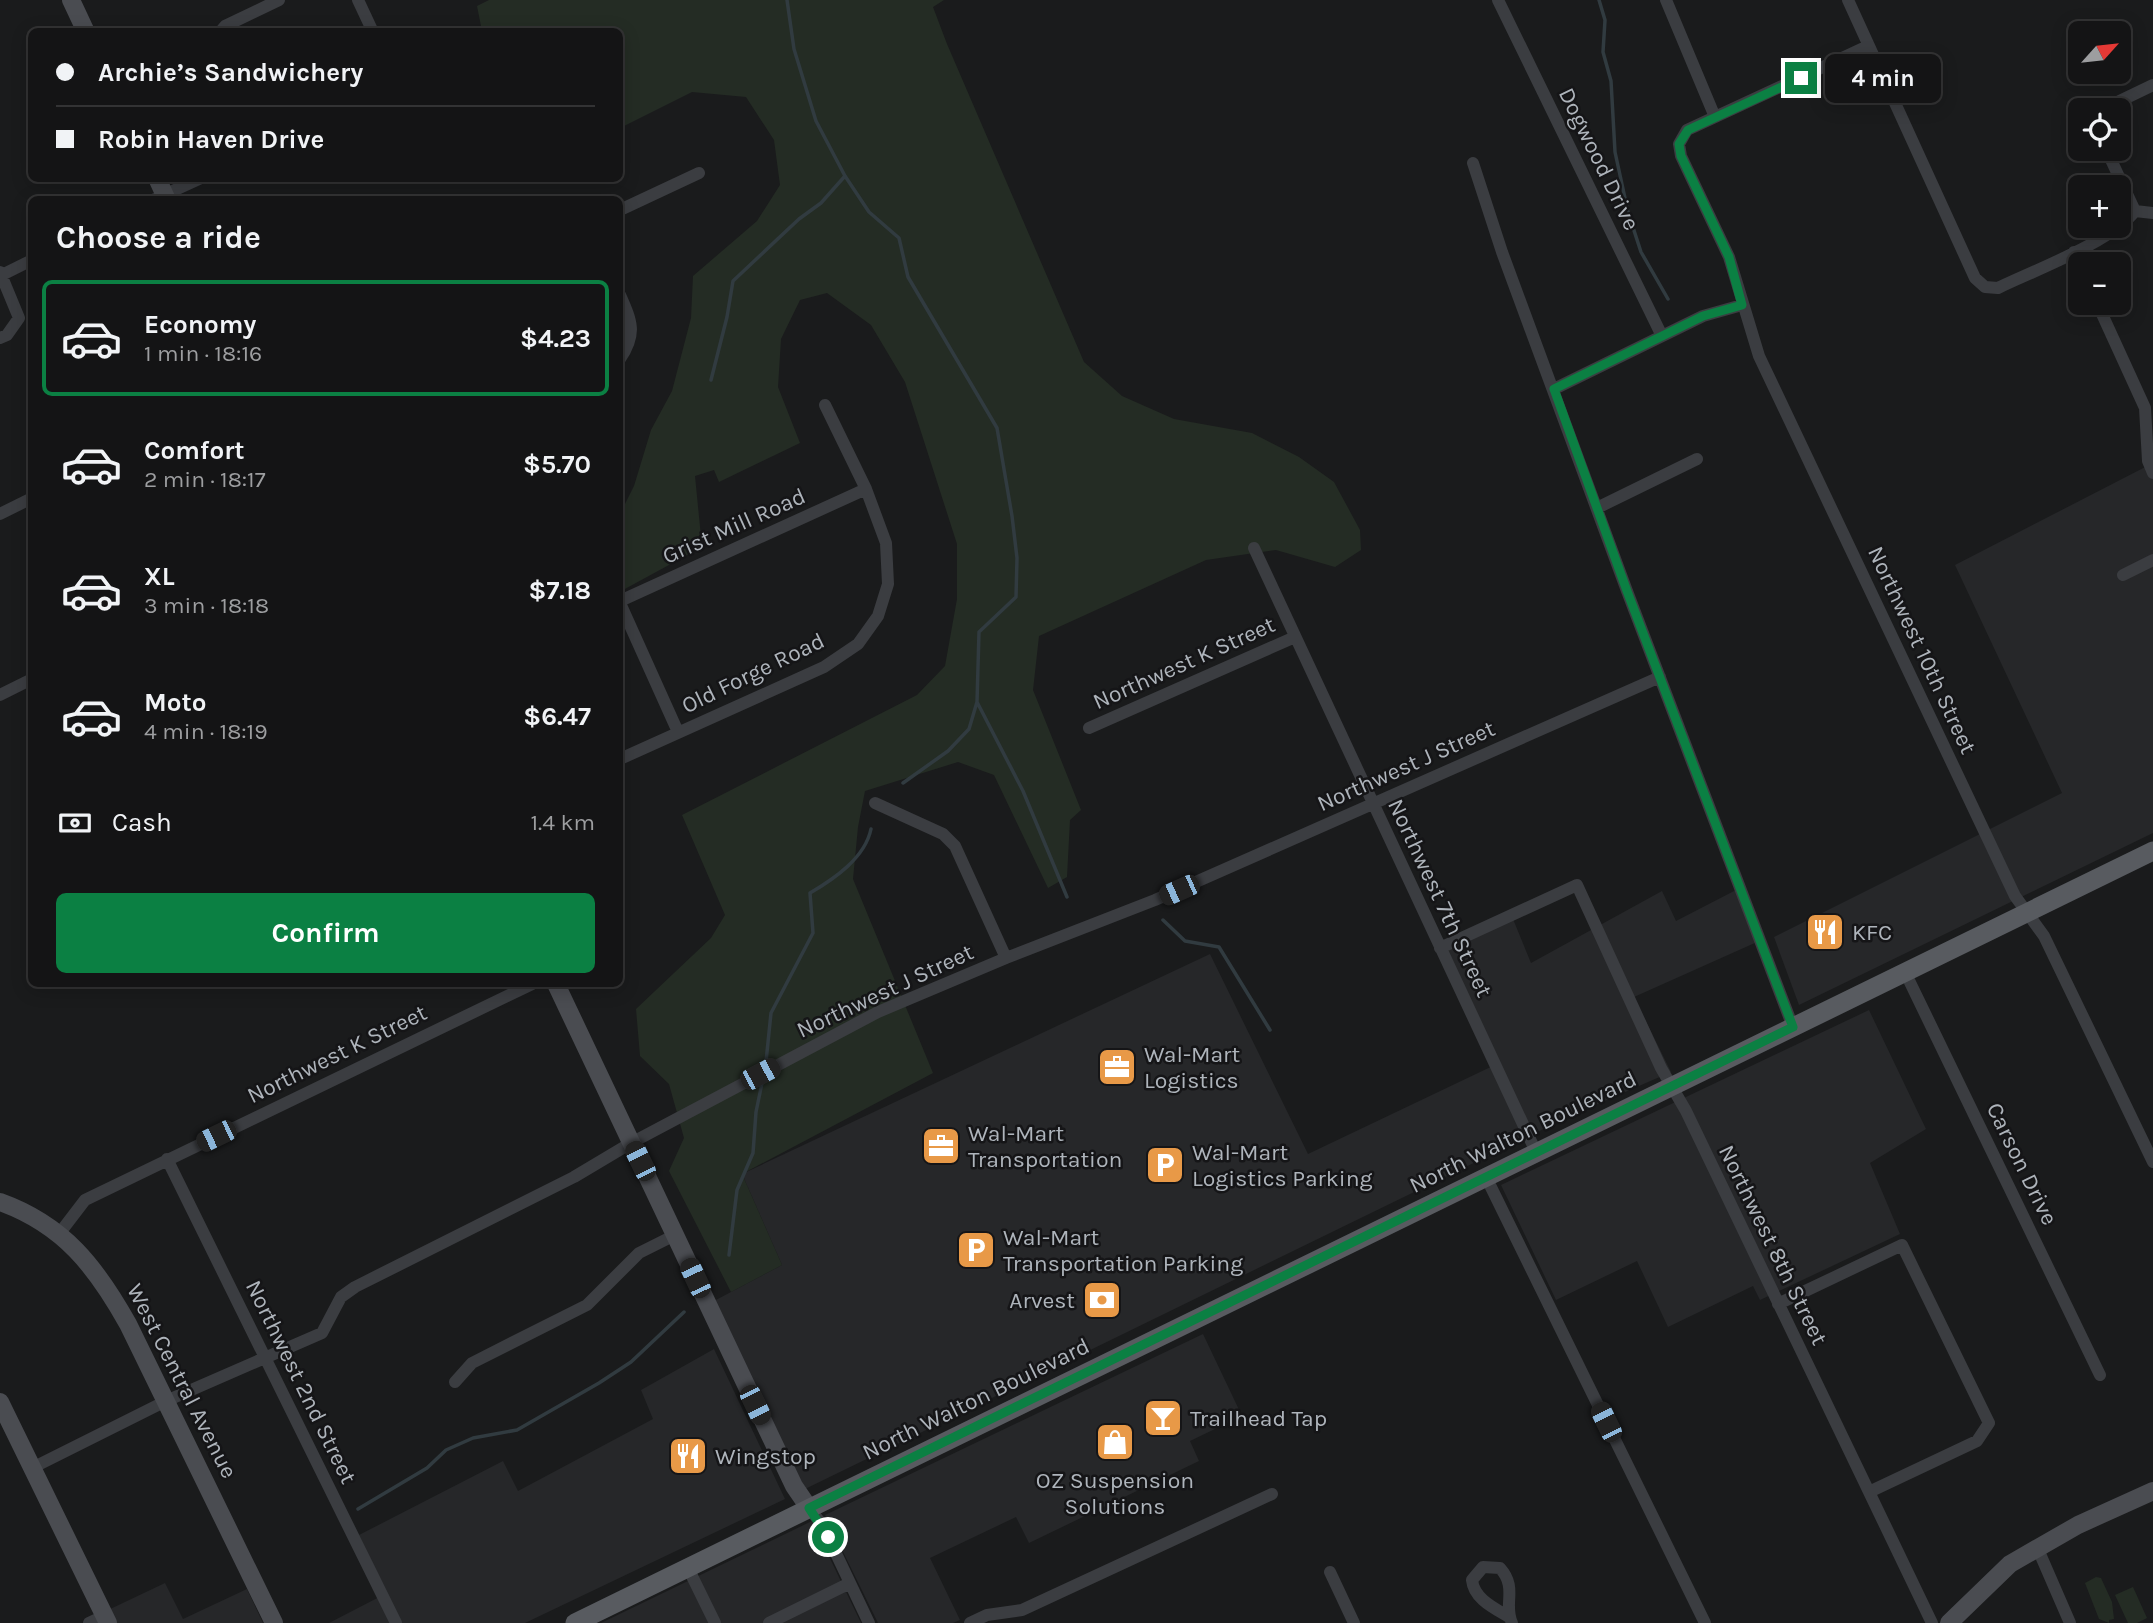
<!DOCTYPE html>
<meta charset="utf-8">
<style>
body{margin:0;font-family:Karla,sans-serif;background:#1d1d1e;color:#f1f3f6;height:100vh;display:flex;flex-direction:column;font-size:26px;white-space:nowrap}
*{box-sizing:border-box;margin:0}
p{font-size:23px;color:#9d9ea0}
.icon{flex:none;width:38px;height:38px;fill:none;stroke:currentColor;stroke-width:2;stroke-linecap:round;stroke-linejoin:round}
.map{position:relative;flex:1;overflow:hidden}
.panel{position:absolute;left:28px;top:196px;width:595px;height:791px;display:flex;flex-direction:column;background:#141415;border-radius:10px;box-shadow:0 4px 18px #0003,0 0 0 2px #333334}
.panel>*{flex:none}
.guide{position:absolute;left:28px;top:28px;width:595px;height:154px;border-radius:10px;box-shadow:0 4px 18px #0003,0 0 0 2px #333334;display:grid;align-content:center;height:154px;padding:0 28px;background:#141415}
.needle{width:46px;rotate:63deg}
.tools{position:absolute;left:2068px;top:21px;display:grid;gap:14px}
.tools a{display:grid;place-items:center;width:63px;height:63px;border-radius:10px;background:#141415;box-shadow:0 4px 18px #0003,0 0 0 2px #333334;font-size:35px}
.end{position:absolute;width:32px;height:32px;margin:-16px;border:9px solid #0b8043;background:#fff;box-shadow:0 0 0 4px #fff}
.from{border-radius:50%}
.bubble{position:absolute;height:49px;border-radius:10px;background:#141415;box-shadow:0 4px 18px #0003,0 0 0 2px #333334;font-size:23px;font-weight:700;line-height:49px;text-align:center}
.car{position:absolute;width:21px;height:42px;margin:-21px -10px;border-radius:9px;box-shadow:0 0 5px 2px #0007;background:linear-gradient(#222 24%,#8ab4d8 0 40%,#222 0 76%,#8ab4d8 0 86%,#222 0)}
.guide b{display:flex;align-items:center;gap:24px;height:66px;font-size:26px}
.guide b+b{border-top:2px solid #333334}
.guide i{width:18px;height:18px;background:#f1f3f6}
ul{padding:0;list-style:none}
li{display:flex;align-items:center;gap:21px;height:116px;margin:0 14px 10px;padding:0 14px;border:4px solid transparent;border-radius:10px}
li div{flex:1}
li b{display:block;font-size:26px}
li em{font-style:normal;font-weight:700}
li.selected{border-color:#0b8043}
li>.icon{width:63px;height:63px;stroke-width:1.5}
h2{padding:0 28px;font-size:32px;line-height:84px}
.pay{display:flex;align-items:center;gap:18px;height:77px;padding:0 28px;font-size:26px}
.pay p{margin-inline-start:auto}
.cta{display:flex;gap:14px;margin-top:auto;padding:14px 28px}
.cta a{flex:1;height:80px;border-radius:10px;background:#0b8043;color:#fff;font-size:28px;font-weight:700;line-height:80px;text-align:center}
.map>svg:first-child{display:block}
.built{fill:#262729}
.green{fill:#242c24}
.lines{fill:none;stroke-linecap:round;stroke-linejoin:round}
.stream{stroke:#313b40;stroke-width:3.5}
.street{stroke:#3b3d41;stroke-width:12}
.secondary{stroke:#4a4c51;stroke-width:18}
.primary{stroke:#585b60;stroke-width:19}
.route{stroke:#0b8043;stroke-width:9}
.labels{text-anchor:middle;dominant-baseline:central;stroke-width:5;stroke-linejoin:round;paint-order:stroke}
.street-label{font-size:23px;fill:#aeb4bb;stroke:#151517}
.poi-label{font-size:23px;fill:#aeb4bb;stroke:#151517;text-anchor:start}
</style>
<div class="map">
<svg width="2153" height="1623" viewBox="0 0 2153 1623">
<rect width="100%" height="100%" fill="#1a1b1c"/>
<path class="built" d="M2153 463V833L1799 1005 1774 937 2062 793 1955 565Z
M1736 890 1757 942 1634 997 1671 1072 1568 1117 805 1489 714 1301 782 1265 742 1174 1210 954 1308 1154 1499 1063 1447 950 1513 919 1531 963 1662 891 1676 921Z
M1869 1010 1926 1129 1870 1163 1900 1234 1760 1300 1753 1286 1668 1327 1637 1261 1556 1300 1501 1185Z
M1203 1334 1242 1416 1190 1441 1199 1461 1029 1543 1016 1517 930 1558 960 1620 953 1623H878L825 1515Z
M714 1349 785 1499 525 1623H329L387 1593 359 1535 503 1461 518 1491 653 1419 641 1390Z
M812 1521 861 1623H601Z
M165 1583 183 1619 247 1589 263 1623H112L106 1611Z"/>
<path class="green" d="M489 0H944L933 7 947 44 1084 362 1122 396 1174 419 1252 433 1299 457 1334 482 1360 530 1361 550 1335 567 1276 550 1206 560 1039 636 1033 690 1081 810 1070 820 1067 877 1048 888 994 775 958 762 865 791 858 827 853 879 933 1073 742 1174 782 1265 731 1292 669 1171 684 1138 669 1084 640 1056 636 1009 711 938 725 915 682 815 917 695 945 666 957 599V544L905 382 871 325 827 293 800 300 781 339 778 387 800 443 719 482 714 470 695 476 702 547 623 590 620 582V514L634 486 651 430 672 391 691 318 693 276 757 221 780 185 774 140 746 97 692 92 620 128V32L482 31 477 6Z
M2096 1577 2101 1578 2112 1602 2114 1619 2109 1620V1623L2099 1619 2085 1583Z
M2133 1587 2147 1618 2137 1623H2128L2115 1595Z"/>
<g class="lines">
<path class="stream" d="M787 0 794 49 816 121 845 176 869 212 899 238 908 277 997 428 1012 516 1017 558 1016 597 979 632 977 702 1023 791 1067 897
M1599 0 1605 20 1603 52 1611 81 1615 152 1628 212 1641 252 1668 299
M711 380 727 317 733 281 799 219 821 203 845 176
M903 783 948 751 969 729 977 702
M1163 920 1185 941 1219 947 1270 1030
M766 1062 771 1013 813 933 810 893C834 879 865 858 871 829
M729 1255 737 1190 753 1153 756 1112 762 1083
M358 1509 427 1468 446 1450 473 1438 517 1430 599 1383 631 1362 684 1312"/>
<path class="street" d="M358 0 373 32
M1498 0 1662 336
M1666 0 1715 117
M1848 0 1975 278 1985 287 1998 288C2035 270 2111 242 2135 211L2106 149
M220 32 225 26 279 0
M1868 46 1687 130 1679 144 1681 156 1729 257 1759 356 2015 896 2044 936 2153 1162
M2101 110 2153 85
M1473 163 1502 252 1627 591 1793 1027
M153 200 201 178
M620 210 699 173
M2135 211 2153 213
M2074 252 2081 267
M0 272 19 318 7 335 0 338
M2 275 32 260
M620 295C632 322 637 334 620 359
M2097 303 2145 408 2148 461 2153 473
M1554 389 1703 316 1742 305
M1597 508 1697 459
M0 514 32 498
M1254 548 1536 1152
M2123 575 2153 560
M620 601 866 489
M620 603 678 732
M0 695 32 679
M1089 728 1295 637
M620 759 824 667 858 644 878 616 888 584 886 543 866 489 825 405
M875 803 943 834 955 846 1006 958
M1440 948 1577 885 1661 1068 1686 1111 1932 1623
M1905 972 2100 1375
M167 1159 396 1623
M1486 1177 1705 1623
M59 1234 85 1200 532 984
M1778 1304 1902 1245 1989 1423 1977 1441 1869 1492
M455 1382 472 1363 587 1305 639 1253 675 1235
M32 1468 166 1401 322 1333 341 1297 355 1287 574 1177 631 1143 878 1012 1006 958 1155 900 1660 677
M809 1508 823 1526 869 1623
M2037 1547 2070 1623
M688 1568 715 1623
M1330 1572 1354 1623
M1509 1617C1494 1608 1474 1599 1472 1580L1483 1567 1500 1568C1518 1588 1503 1604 1512 1623
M89 1623 104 1616
M769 1623 850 1583
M970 1623 987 1615 1022 1610 1272 1494"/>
<path class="secondary" d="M71 0 86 32
M157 178 167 200
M556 984 794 1486 809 1508
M0 1202C64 1225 96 1267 128 1324L274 1623
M0 1402 108 1623
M1949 1623 2010 1564 2078 1525 2153 1491"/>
<path class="primary" d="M575 1623 2153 851"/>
</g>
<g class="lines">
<path class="route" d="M828 1537 809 1508 1793 1027 1627 591 1554 389 1703 316 1742 305 1729 257 1681 156 1679 144 1688 130 1801 78"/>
</g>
<defs>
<symbol id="restaurant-square" viewBox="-11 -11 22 22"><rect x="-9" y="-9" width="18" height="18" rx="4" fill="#e89947" stroke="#151517"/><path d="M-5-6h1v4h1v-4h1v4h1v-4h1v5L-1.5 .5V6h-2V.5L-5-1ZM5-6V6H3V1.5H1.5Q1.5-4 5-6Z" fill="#fff"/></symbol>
<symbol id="office-square" viewBox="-11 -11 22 22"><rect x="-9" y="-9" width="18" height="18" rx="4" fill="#e89947" stroke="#151517"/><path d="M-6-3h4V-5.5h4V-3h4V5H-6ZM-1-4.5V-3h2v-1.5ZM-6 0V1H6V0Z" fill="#fff"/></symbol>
<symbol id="parking-square" viewBox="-11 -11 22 22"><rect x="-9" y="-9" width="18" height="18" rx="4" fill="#e89947" stroke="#151517"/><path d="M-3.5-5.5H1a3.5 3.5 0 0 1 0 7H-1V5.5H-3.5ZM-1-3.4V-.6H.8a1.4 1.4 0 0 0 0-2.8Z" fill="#fff"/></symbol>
<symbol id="bank-square" viewBox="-11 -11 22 22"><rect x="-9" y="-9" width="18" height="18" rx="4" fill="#e89947" stroke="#151517"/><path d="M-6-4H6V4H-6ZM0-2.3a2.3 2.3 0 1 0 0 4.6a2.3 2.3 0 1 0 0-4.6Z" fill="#fff"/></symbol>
<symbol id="bar-square" viewBox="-11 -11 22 22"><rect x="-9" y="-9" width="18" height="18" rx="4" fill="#e89947" stroke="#151517"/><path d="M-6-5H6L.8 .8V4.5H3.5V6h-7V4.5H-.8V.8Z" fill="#fff"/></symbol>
<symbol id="shop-square" viewBox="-11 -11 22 22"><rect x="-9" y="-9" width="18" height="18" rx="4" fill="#e89947" stroke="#151517"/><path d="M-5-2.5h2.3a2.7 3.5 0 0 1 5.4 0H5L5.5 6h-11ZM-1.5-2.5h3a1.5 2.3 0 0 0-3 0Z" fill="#fff"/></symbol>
</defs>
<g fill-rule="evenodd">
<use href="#restaurant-square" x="1803" y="910" width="44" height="44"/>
<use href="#office-square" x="1095" y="1045" width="44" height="44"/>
<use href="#office-square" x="919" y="1124" width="44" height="44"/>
<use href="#parking-square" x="1143" y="1143" width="44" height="44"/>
<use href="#parking-square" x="954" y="1228" width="44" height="44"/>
<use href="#bank-square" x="1080" y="1278" width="44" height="44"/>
<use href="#bar-square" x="1141" y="1396" width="44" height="44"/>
<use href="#shop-square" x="1093" y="1420" width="44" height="44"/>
<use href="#restaurant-square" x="666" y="1434" width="44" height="44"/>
</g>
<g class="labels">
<g class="street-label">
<text transform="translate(1599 159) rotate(64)">Dogwood Drive</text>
<text transform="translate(734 526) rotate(-24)">Grist Mill Road</text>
<text transform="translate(1922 650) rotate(65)">Northwest 10th Street</text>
<text transform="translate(1184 663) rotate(-24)">Northwest K Street</text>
<text transform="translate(753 673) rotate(-26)">Old Forge Road</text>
<text transform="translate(1406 766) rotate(-24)">Northwest J Street</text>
<text transform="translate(1440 898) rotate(65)">Northwest 7th Street</text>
<text transform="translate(885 991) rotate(-25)">Northwest J Street</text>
<text transform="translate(337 1054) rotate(-26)">Northwest K Street</text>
<text transform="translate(1523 1132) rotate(-26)">North Walton Boulevard</text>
<text transform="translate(2022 1164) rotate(64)">Carson Drive</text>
<text transform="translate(1773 1245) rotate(64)">Northwest 8th Street</text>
<text transform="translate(182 1381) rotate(63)">West Central Avenue</text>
<text transform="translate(301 1382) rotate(64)">Northwest 2nd Street</text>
<text transform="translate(976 1399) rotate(-26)">North Walton Boulevard</text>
</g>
<g class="poi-label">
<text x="1852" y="932">KFC</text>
<text x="1144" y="1054">Wal-Mart<tspan x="1144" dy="26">Logistics</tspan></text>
<text x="968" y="1133">Wal-Mart<tspan x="968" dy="26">Transportation</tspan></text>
<text x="1192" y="1152">Wal-Mart<tspan x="1192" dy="26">Logistics Parking</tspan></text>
<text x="1003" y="1237">Wal-Mart<tspan x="1003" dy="26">Transportation Parking</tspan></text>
<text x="1075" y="1300" text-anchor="end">Arvest</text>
<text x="1190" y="1418">Trailhead Tap</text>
<text x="715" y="1456">Wingstop</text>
<text x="1115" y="1480" text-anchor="middle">OZ Suspension<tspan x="1115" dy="26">Solutions</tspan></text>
</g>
</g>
</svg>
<div class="tools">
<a><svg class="needle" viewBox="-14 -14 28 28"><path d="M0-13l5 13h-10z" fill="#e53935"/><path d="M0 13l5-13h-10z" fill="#9d9ea0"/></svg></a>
<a><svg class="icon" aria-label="locate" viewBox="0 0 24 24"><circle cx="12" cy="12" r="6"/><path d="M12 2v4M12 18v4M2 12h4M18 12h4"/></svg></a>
<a>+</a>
<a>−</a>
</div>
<i class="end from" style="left:828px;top:1537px"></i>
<i class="end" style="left:1801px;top:78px"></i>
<div class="bubble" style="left:1825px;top:54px;width:116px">4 min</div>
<i class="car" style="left:1179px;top:890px;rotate:246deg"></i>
<i class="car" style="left:760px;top:1074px;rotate:62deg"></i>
<i class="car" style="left:216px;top:1136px;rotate:244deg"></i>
<i class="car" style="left:640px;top:1161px;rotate:334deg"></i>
<i class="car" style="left:695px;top:1278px;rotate:335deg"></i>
<i class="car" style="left:755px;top:1405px;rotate:154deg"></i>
<i class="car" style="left:1606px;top:1422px;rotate:334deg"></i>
<div class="guide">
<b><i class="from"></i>Archie’s Sandwichery</b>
<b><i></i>Robin Haven Drive</b>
</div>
<section class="panel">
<h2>Choose a ride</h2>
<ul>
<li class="selected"><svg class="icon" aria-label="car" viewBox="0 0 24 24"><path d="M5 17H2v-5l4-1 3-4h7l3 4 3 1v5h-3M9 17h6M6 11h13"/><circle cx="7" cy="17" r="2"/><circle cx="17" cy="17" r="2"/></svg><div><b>Economy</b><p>1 min · 18:16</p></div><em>$4.23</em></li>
<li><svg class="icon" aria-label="car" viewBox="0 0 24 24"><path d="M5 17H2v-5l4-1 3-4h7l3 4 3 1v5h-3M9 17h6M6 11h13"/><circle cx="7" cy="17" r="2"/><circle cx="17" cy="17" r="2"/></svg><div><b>Comfort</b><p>2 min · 18:17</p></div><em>$5.70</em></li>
<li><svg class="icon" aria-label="car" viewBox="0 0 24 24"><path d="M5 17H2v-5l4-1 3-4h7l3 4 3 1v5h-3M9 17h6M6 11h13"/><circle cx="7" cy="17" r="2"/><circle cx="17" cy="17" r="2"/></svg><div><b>XL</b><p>3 min · 18:18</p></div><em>$7.18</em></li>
<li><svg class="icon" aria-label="car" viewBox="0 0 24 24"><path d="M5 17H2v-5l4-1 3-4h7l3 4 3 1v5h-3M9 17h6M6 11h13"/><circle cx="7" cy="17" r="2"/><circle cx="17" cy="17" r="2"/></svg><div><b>Moto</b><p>4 min · 18:19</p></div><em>$6.47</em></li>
</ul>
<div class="pay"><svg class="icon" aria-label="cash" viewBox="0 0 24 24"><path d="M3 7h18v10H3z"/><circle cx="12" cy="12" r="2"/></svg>Cash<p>1.4 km</p></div>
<div class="cta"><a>Confirm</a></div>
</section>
</div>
